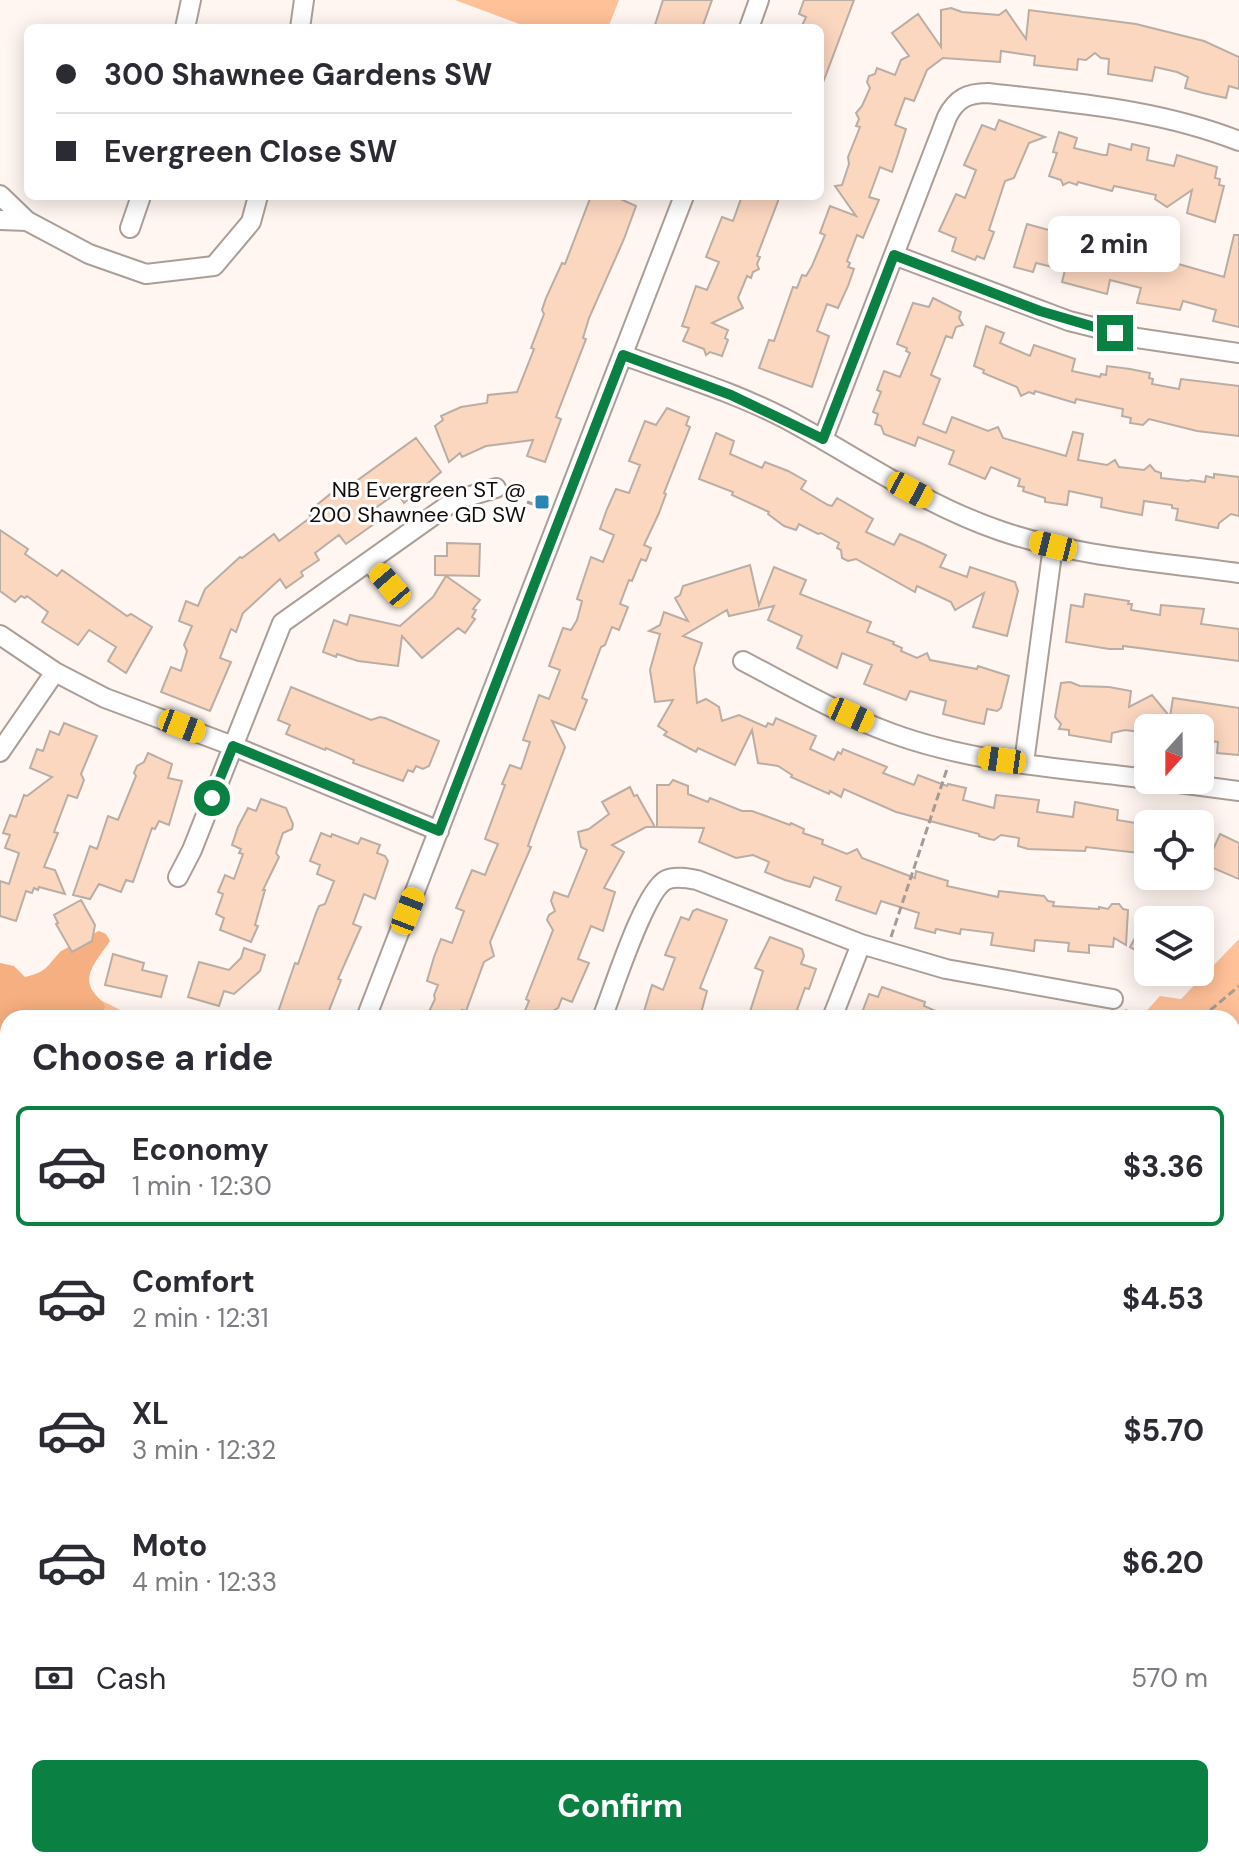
<!DOCTYPE html>
<meta charset="utf-8">
<style>
body{margin:0;font-family:"DM Sans",sans-serif;background:#f2f2f3;color:#2b2b33;height:100vh;display:flex;flex-direction:column;font-size:30px;white-space:nowrap}
*{box-sizing:border-box;margin:0}
p{font-size:26px;color:#7c7c81}
.icon{flex:none;width:44px;height:44px;fill:none;stroke:currentColor;stroke-width:2;stroke-linecap:round;stroke-linejoin:round}
.map{position:relative;flex:1;overflow:hidden}
.drawer{position:absolute;left:0px;top:1010px;width:1240px;height:858px;display:flex;flex-direction:column;background:#fff;border-radius:24px 24px 0 0;box-shadow:0 4px 20px #0003}
.drawer>*{flex:none}
.top-card{position:absolute;left:24px;top:24px;width:800px;height:176px;border-radius:12px;box-shadow:0 4px 20px #0003;display:grid;align-content:center;height:176px;padding:0 32px;background:#fff}
.needle{width:52px;rotate:201deg}
.fabs{position:absolute;left:1134px;top:714px;display:grid;gap:16px}
.fabs a{display:grid;place-items:center;width:80px;height:80px;border-radius:12px;background:#fff;box-shadow:0 4px 20px #0003;font-size:40px}
.end{position:absolute;width:36px;height:36px;margin:-18px;border:10px solid #0b8043;background:#fff;box-shadow:0 0 0 4px #fff}
.from{border-radius:50%}
.bubble{position:absolute;height:56px;border-radius:12px;background:#fff;box-shadow:0 4px 20px #0003;font-size:26px;font-weight:700;line-height:56px;text-align:center}
.car{position:absolute;width:24px;height:48px;margin:-24px -12px;border-radius:10px;box-shadow:0 0 6px 2px #0007;background:linear-gradient(#f5c518 24%,#345 0 40%,#f5c518 0 76%,#345 0 86%,#f5c518 0)}
.top-card b{display:flex;align-items:center;gap:28px;height:76px;font-size:30px}
.top-card b+b{border-top:2px solid #e1e1e2}
.top-card i{width:20px;height:20px;background:#2b2b33}
ul{padding:0;list-style:none}
li{display:flex;align-items:center;gap:24px;height:120px;margin:0 16px 12px;padding:0 16px;border:4px solid transparent;border-radius:12px}
li div{flex:1}
li b{display:block;font-size:30px}
li em{font-style:normal;font-weight:700}
li.on{border-color:#0b8043}
li>.icon{width:72px;height:72px;stroke-width:1.5}
h2{padding:0 32px;font-size:36px;line-height:96px}
.pay{display:flex;align-items:center;gap:20px;height:88px;padding:0 32px;font-size:30px}
.pay p{margin-inline-start:auto}
.button{display:flex;gap:16px;margin-top:auto;padding:16px 32px}
.button a{flex:1;height:92px;border-radius:12px;background:#0b8043;color:#fff;font-size:32px;font-weight:700;line-height:92px;text-align:center}
.map>svg:first-child{display:block}
.green{fill:#ffc198}
.forest{fill:#f5af80}
.building{fill:#fcd7c0;stroke:#baada4;stroke-width:2}
.lines{fill:none;stroke-linecap:round;stroke-linejoin:round}
.street-casing{stroke:#ab9e96;stroke-width:22}
.path{stroke:#a39b97;stroke-width:3;stroke-dasharray:8 4;stroke-linecap:butt}
.street{stroke:#fff;stroke-width:18}
.route{stroke:#0b8043;stroke-width:10}
.poi-dot{fill:#2985b2;stroke:#fff;stroke-width:3}
.labels{text-anchor:middle;dominant-baseline:central;stroke-width:6;stroke-linejoin:round;paint-order:stroke}
.poi-label{font-size:22px;fill:#110c0a;stroke:#fff;text-anchor:end}
</style>
<div class="map">
<svg width="1239" height="1867" viewBox="0 0 1239 1867">
<rect width="100%" height="100%" fill="#fff6f1"/>
<path class="green" d="M455 0H619L608 28H530Z
M1239 939V1024L1232 1029V1018H1140L1160 996 1181 999Z
M0 976 79 989 136 1018H8V1860H1232V1356L1239 1347V1867H0Z"/>
<path class="forest" d="M99 931 106 934 110 941C102 954 82 973 92 990 96 996 101 1000 105 1006L103 1013 99 1018H8V1287L0 1283V963L14 966 25 977C47 972 46 967 60 952 62 950 96 932 99 931Z
M0 1455 8 1459V1822H0Z
M68 1860H256L253 1867H69Z
M373 1860H1071L1076 1867H377Z"/>
<path class="building" d="M663 0H712L702 28H654Z
M804 0H854L821 88 820 28H801L806 17 799 14Z
M951 8 962 12 999 15 1006 10 1026 39 1029 10 1136 24 1204 41 1239 57V89L1229 86 1226 98 1203 93 1185 88 1188 77 1177 72 1155 67 1152 81 1108 74 1109 59 1101 58 1095 53 1086 60 1078 59 1077 70 1034 65 1035 56 1001 51 1000 62 943 58 927 70 914 101 905 98 895 125 906 129 898 154 892 172 880 167 869 197 879 200 863 238 857 235 847 261 850 263 848 267 854 269 848 286 838 308 827 304 817 331 829 336 812 387 759 368 769 340 774 341 793 287 797 288 802 275 806 276 812 266 825 235 820 233 830 206 856 216 835 186 842 185 849 164 848 157 860 127 856 126 859 119 856 113 862 106 870 88 867 82 869 76 875 74 877 68 895 75 901 60 909 56 892 33 918 14 941 47V10Z
M999 120 1045 137 1029 143 1014 178 1005 181 989 230 994 232 984 259 977 256 975 260 952 251 956 238 939 231 956 194 965 198 976 170 964 165 982 125 995 130Z
M1059 132 1077 138 1074 148 1103 155H1107L1109 144 1131 150 1132 144 1149 148 1147 160 1174 166 1177 155 1217 167 1215 178 1220 179 1219 185 1224 186 1215 222 1187 213 1192 190 1167 207 1155 199 1156 195 1114 186 1112 191 1078 182 1077 185 1069 182 1063 185 1061 180 1049 176 1057 153 1053 152Z
M591 196H614L636 206 624 239 589 318 583 338 586 339 556 417 561 419 545 462 527 456 533 440 486 446 462 457 460 453 449 462 435 426 443 420 441 416 461 407 487 403 488 395 517 392 534 349 531 348 544 314 542 310 546 298 562 263 565 264Z
M742 196H778V201L757 256 760 257 757 264 759 269 753 272 751 278 747 276 738 298 743 308 712 323 728 330 725 338 728 340 722 356 710 352 706 355 704 349 683 341 689 328 682 326 696 286 707 290 719 262 706 257 722 217 733 221Z
M1027 224 1074 237 1077 243 1148 260H1154V257L1224 277 1234 235H1239V327L1213 321 1216 310 1183 301 1180 310 1137 303 1141 288 1110 280 1107 294 1062 282 1065 270 1036 263 1033 272 1014 267Z
M933 298 961 312 959 318 963 325 956 327 952 338 946 336 931 375 940 379 923 424 946 433 952 417 988 431 998 427 1003 438 1066 456 1073 432 1083 434 1078 460 1107 465 1115 460 1119 467 1144 470 1150 465 1155 471 1161 473V478L1188 481 1191 480 1205 482 1206 476 1214 478V474L1239 477V516L1231 514 1219 523 1218 528 1176 520 1178 509 1172 508V505L1144 501 1142 515 1125 512 1101 507 1102 498 1069 491 1067 505 1045 502V498L1023 491 1024 487 1018 486 1020 479 991 467 985 479 949 464 954 451 918 437 915 446 884 434 881 426 875 424 878 414 873 412 881 392 877 390 884 371 900 377 910 353 906 351 907 348 897 344 913 303 929 307Z
M986 326 1004 333 1000 343 1030 356 1034 345 1075 359 1072 371 1100 377 1101 374 1106 375 1107 366 1130 369 1150 373 1149 378 1153 379 1152 384 1179 389 1181 379 1239 386V436L1197 431 1149 419 1143 425 1130 423 1131 418 1122 416 1123 409 1076 399 1075 403 1035 391 1034 394 1029 392 1021 396 1017 387 983 373 984 370 974 366Z
M667 408 689 417 686 425 690 427 664 493 666 494 659 513 644 545 651 548 646 561 641 559 632 581 629 580 620 604 628 607 619 630 612 627 605 645 601 647 582 698 587 700 575 730 552 721 565 747 531 837 528 846 531 847 490 942 494 956 484 962 466 1011 462 1010 458 1018H426L435 999 434 995 438 985 427 981 434 957 441 939 452 943 464 911 456 908 472 870 485 875 489 865 498 844 485 839 505 785 502 784 510 765 521 769 530 742 523 740 539 695 549 699 560 670 549 666 563 628 571 630 577 620 582 601 577 599 591 557 603 562 614 535 600 529 607 509 616 489 629 493 640 465 629 461 645 421 656 425Z
M716 433 734 441 730 454 762 468 765 462 788 471 806 481 801 489 828 505 832 506 837 498 873 519 866 532 894 545 900 534 923 544 946 555 940 567 967 577 970 567 1015 582 1018 591 1007 636 973 627 984 593 955 610 951 602 917 586 915 592 856 559 848 561 842 558 841 550 837 548 839 543 821 533 818 534 799 524 796 530 784 526 768 514 769 512 732 495 733 492 699 479Z
M416 438 441 472 404 503 397 493 374 509 381 519 346 544 339 535 315 553 319 560 301 572 303 576 286 588 280 579 243 613 236 632 231 629 220 658 231 662 210 711 161 692 171 667 181 671 187 651 184 645 192 626 179 621 186 601 198 606 205 589 240 557 242 558 274 534 279 541 311 517 309 514 313 508 334 491 337 495Z
M0 530 28 549 25 554 57 576 62 570 127 616 131 614 152 627 126 673 108 661 116 647 89 630 78 645 42 622 48 612 27 596 25 598 21 596 15 602 0 591Z
M447 543 480 544 479 576 435 575V556H447Z
M750 565 759 605 774 567 806 580 800 594 871 622 867 632 894 642 893 644 902 648 901 651 917 658 927 653 930 660 977 669 978 666 1009 676 1001 708 997 711 987 709 984 724 970 721 943 714 946 701 910 691 906 700 864 684 872 665 842 653 837 668 797 648 802 636 768 620 774 606 729 616 727 610 683 636 702 643 694 668 697 703 706 699 719 707 722 721 739 715 766 727 768 723 773 725 776 718 816 736 810 749 834 760 838 752 841 754 843 749 887 767 883 773 914 785 918 775 947 786 948 784 966 788 963 800 994 808 996 795 1039 800 1037 812 1073 817 1075 802 1118 810 1117 820 1148 825V854L1086 847 1085 851 1028 849 1018 846 1019 838 1001 835 994 840 989 839 979 836V834L896 812 844 789 841 797 830 791 829 794 791 777 792 775 778 766 758 763 752 730 735 765 698 748 696 752 664 735 667 732 658 726 673 700 655 702 650 670 660 634 649 631 660 625 664 612 688 621 675 598 680 595 683 586Z
M446 576 480 600 473 609 476 610 472 617 475 619 465 633 458 628 422 658 402 636 398 666 358 661 337 654 336 657 323 652 334 620 347 625 350 615 400 626 433 597Z
M1085 594 1129 601 1128 604H1132L1131 610 1160 615 1161 605 1204 609 1201 624 1239 629V661L1123 646V649H1109L1066 642 1071 605 1083 607Z
M1070 682 1080 686 1109 687 1131 691 1129 707 1152 695 1170 717 1173 698 1239 708V755L1217 753 1218 742 1200 740V728H1148V733L1125 730 1112 733 1111 742 1069 735V730L1059 729 1061 724 1055 717 1061 683Z
M291 687 371 720 380 717 385 718 439 741 429 766 423 769 416 766 413 772 408 770 403 781 353 763 354 760 326 748 325 750 286 734 290 725 278 720Z
M64 723 97 736 81 774 84 780 77 798 68 795 54 832 58 833 44 867 55 870 65 894 39 887 38 890 34 888 32 893 26 891 16 921 0 916V881L9 884 19 853 5 848 10 835 3 833 10 815 16 817 24 795 27 796 52 777 30 768 37 749 43 751 50 731 59 735Z
M148 753 172 764 168 778 182 781 169 825 159 821 155 829 152 828 133 882 126 880 121 892 99 884 90 899 73 895 90 846 97 849 108 816 118 820 136 776 134 773 137 766 144 762Z
M673 780 688 786V794L708 802 710 798 742 811H752L790 825 791 823 804 829 803 833 823 840 822 844 847 854 857 849 862 858 915 878 916 871 948 881 947 886 998 897 999 891 1044 896 1048 901 1054 902 1053 906 1099 909V907L1108 909 1112 904H1119L1123 909 1128 910 1126 945 1114 938 1113 947 1089 945V953L1068 951 1069 943 1035 940 1034 951 991 945 993 933 961 929 960 934 936 929 935 933 915 928 919 913 881 901 876 914 853 906 836 900 841 887 814 877 810 887 785 880 765 872 769 862 753 855 736 858 699 842 704 828 657 827V785H669Z
M630 787 634 796 637 795 655 827H646L612 845 624 852 604 888 615 892 603 931 591 926 578 959 589 963 572 1002 562 998 558 1008 551 1012 553 1018H522L529 1001 526 999 553 930 547 920 549 915 555 911 551 901 554 892 568 897 587 850 581 847 578 832 589 829 609 814 602 802Z
M261 799 286 808 293 824 292 829 283 833 276 853 279 857 263 890H265L255 925 258 926 251 942 220 930 224 918 216 914 223 894 218 892 225 875 234 879 243 854 239 853 241 849 232 845 238 827 248 808 256 811Z
M321 833 331 837 332 834 358 844 361 838 380 845 377 853 385 856 388 861 375 899 364 894 353 924 361 927 338 979 341 980 326 1018H276L295 963 298 964 316 913 319 906 325 904 334 881 317 874 320 865 310 861Z
M1220 834 1239 843V879L1206 865Z
M81 900 95 925 92 941 72 952 56 924 58 923 54 915Z
M697 909 727 920 700 988 707 991 701 1013 697 1018H642L652 985 663 990 675 958 665 955 681 917 689 920 693 911Z
M1148 914V957L1130 947Z
M770 937 802 949 804 956 801 964 816 969 809 989 805 988 794 1018H748L763 971 755 968Z
M244 948 265 955 260 971 234 994 224 991 219 1006 188 997 199 962 229 970 241 958Z
M113 954 144 963 142 970 167 976 161 997 105 985Z
M882 987 925 1002 924 1006 952 1018H860L869 994 878 997Z"/>
<g class="lines">
<defs>
<path id="street" d="M185 28 191 0
M300 28 304 0
M749 28 759 0
M0 195 27 221 89 254 146 274 214 266 251 222 258 196
M0 220 27 221
M130 228 141 196
M894 255 1069 321 1137 338 1239 353
M623 355C677 375 734 392 786 419 857 457 924 505 1001 531 1077 557 1160 562 1239 573
M823 439 947 117C956 99 967 93 988 93 1073 103 1158 109 1239 141
M369 562 390 585
M0 635 55 672 105 698 233 746 439 831
M743 661C791 686 839 714 891 733 972 763 1062 768 1148 779
M0 752 55 672
M1024 763 1053 546
M1156 780 1239 791
M178 877 192 850 282 623 454 501 496 488
M861 944 946 969 1113 999
M366 1018 684 196
M602 1018C613 991 644 891 666 880 675 876 687 878 697 880L861 944 832 1018
M1232 1190 1239 1183"/>
</defs>
<use href="#street" class="street-casing"/>
<path class="path" d="M527 502 542 507
M891 937 948 766
M1125 1010 1133 1018
M1201 1018 1239 986
M0 1241 8 1243
M1232 1372 1239 1359
M1232 1490 1239 1479
M0 1618 8 1626
M221 1860 226 1867
M385 1860 392 1867
M543 1860 549 1867
M807 1860V1867
M1061 1860 1065 1867
M1088 1860 1101 1867
M40 1867 43 1860
M103 1867 105 1860
M1132 1867V1860"/>
<use href="#street" class="street"/>
</g>
<g class="lines">
<path class="route" d="M212 798 233 746 439 831 623 355 731 395 823 439 894 255 1040 311 1115 333"/>
</g>
<rect class="poi-dot" x="534" y="494" width="16" height="16" rx="4"/>
<g class="labels">
<g class="poi-label">
<text x="526" y="489">NB Evergreen ST @<tspan x="526" dy="25">200 Shawnee GD SW</tspan></text>
</g>
</g>
</svg>
<div class="fabs">
<a><svg class="needle" viewBox="-14 -14 28 28"><path d="M0-13l5 13h-10z" fill="#e53935"/><path d="M0 13l5-13h-10z" fill="#7c7c81"/></svg></a>
<a><svg class="icon" aria-label="locate" viewBox="0 0 24 24"><circle cx="12" cy="12" r="6"/><path d="M12 2v4M12 18v4M2 12h4M18 12h4"/></svg></a>
<a><svg class="icon" aria-label="layers" viewBox="0 0 24 24"><path d="M12 4l9 5-9 5-9-5zM3 14l9 5 9-5"/></svg></a>
</div>
<i class="end from" style="left:212px;top:798px"></i>
<i class="end" style="left:1115px;top:333px"></i>
<div class="bubble" style="left:1048px;top:216px;width:132px">2 min</div>
<i class="car" style="left:910px;top:490px;rotate:118deg"></i>
<i class="car" style="left:1053px;top:546px;rotate:284deg"></i>
<i class="car" style="left:390px;top:585px;rotate:319deg"></i>
<i class="car" style="left:851px;top:715px;rotate:114deg"></i>
<i class="car" style="left:182px;top:726px;rotate:111deg"></i>
<i class="car" style="left:1002px;top:760px;rotate:278deg"></i>
<i class="car" style="left:408px;top:911px;rotate:21deg"></i>
<div class="top-card">
<b><i class="from"></i>300 Shawnee Gardens SW</b>
<b><i></i>Evergreen Close SW</b>
</div>
<section class="drawer">
<h2>Choose a ride</h2>
<ul>
<li class="on"><svg class="icon" aria-label="car" viewBox="0 0 24 24"><path d="M5 17H2v-5l4-1 3-4h7l3 4 3 1v5h-3M9 17h6M6 11h13"/><circle cx="7" cy="17" r="2"/><circle cx="17" cy="17" r="2"/></svg><div><b>Economy</b><p>1 min · 12:30</p></div><em>$3.36</em></li>
<li><svg class="icon" aria-label="car" viewBox="0 0 24 24"><path d="M5 17H2v-5l4-1 3-4h7l3 4 3 1v5h-3M9 17h6M6 11h13"/><circle cx="7" cy="17" r="2"/><circle cx="17" cy="17" r="2"/></svg><div><b>Comfort</b><p>2 min · 12:31</p></div><em>$4.53</em></li>
<li><svg class="icon" aria-label="car" viewBox="0 0 24 24"><path d="M5 17H2v-5l4-1 3-4h7l3 4 3 1v5h-3M9 17h6M6 11h13"/><circle cx="7" cy="17" r="2"/><circle cx="17" cy="17" r="2"/></svg><div><b>XL</b><p>3 min · 12:32</p></div><em>$5.70</em></li>
<li><svg class="icon" aria-label="car" viewBox="0 0 24 24"><path d="M5 17H2v-5l4-1 3-4h7l3 4 3 1v5h-3M9 17h6M6 11h13"/><circle cx="7" cy="17" r="2"/><circle cx="17" cy="17" r="2"/></svg><div><b>Moto</b><p>4 min · 12:33</p></div><em>$6.20</em></li>
</ul>
<div class="pay"><svg class="icon" aria-label="cash" viewBox="0 0 24 24"><path d="M3 7h18v10H3z"/><circle cx="12" cy="12" r="2"/></svg>Cash<p>570 m</p></div>
<div class="button"><a>Confirm</a></div>
</section>
</div>
